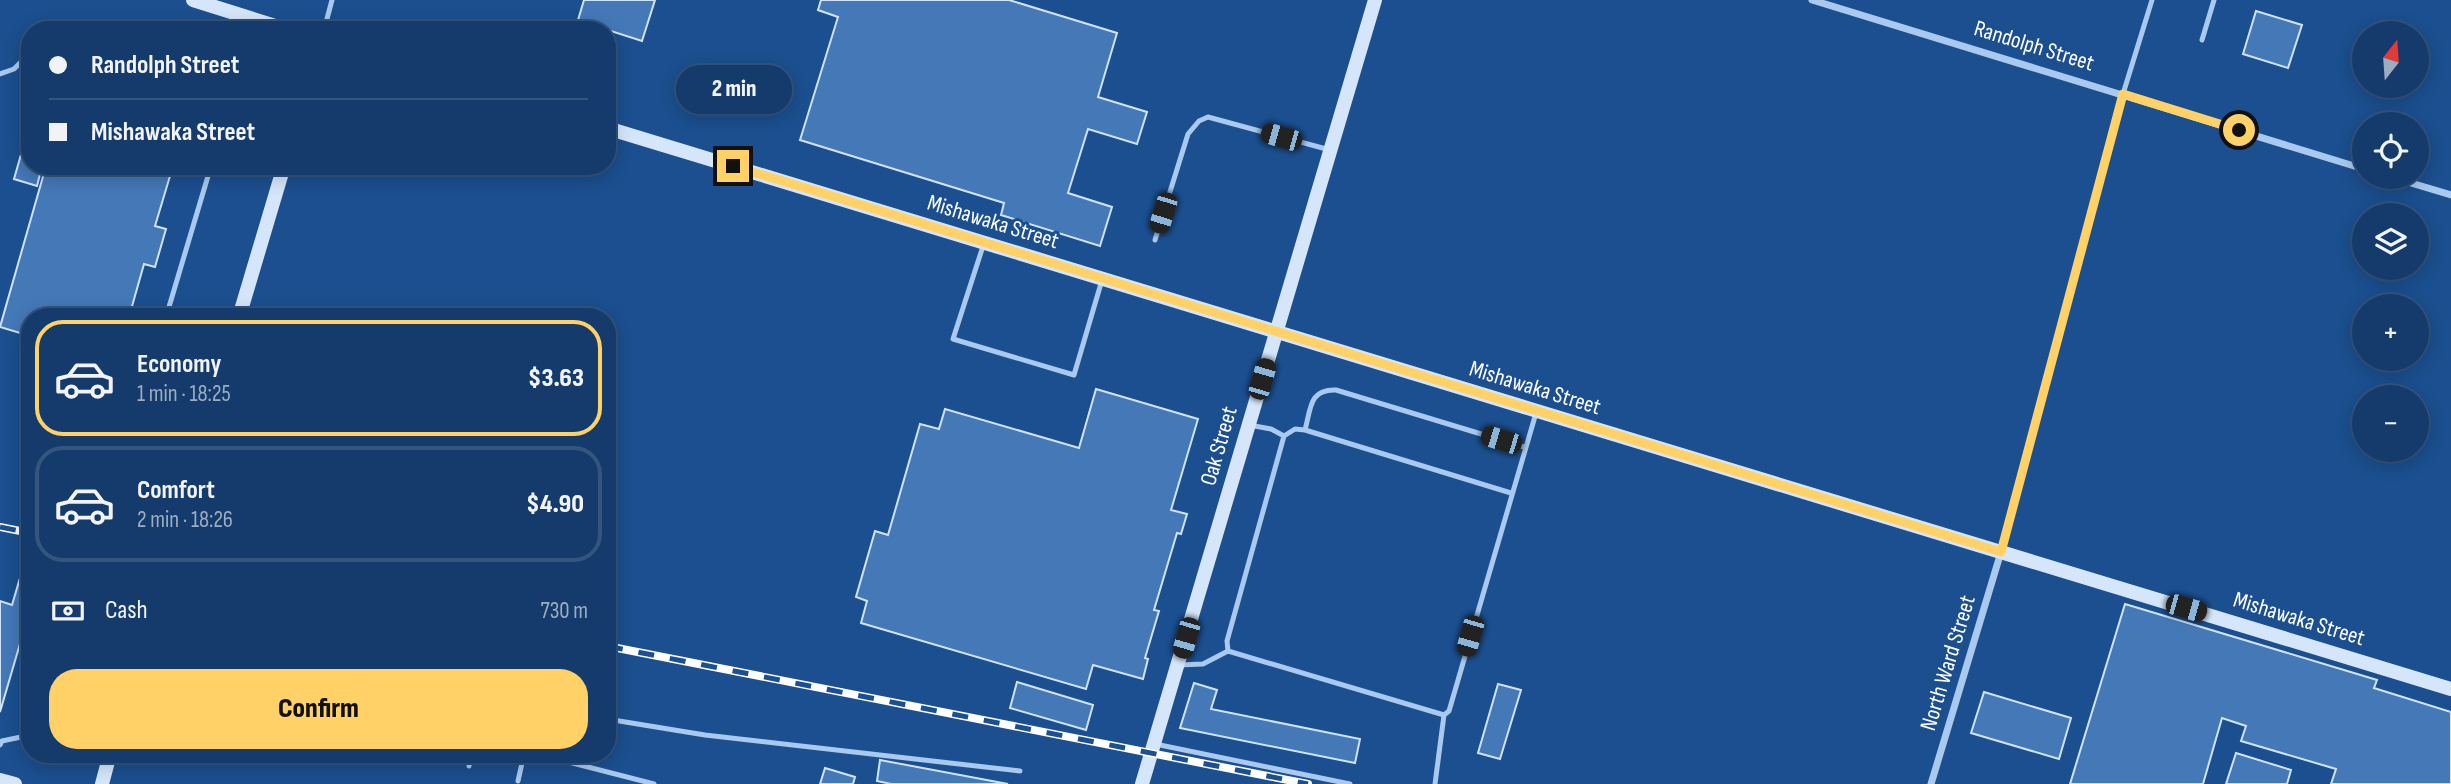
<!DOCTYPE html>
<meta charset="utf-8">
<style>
body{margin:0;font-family:"Sofia Sans Condensed",sans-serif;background:#214673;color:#f1f3f6;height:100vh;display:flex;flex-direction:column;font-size:26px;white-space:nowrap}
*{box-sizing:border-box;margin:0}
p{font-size:23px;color:#9dadc1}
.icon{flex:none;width:38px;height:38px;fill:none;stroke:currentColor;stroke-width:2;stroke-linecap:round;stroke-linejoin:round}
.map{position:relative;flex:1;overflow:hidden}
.details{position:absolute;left:21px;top:308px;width:595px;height:455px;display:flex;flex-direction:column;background:#143b6b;border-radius:28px;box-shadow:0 4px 18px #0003,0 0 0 2px #33557e}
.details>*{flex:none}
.guide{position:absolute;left:21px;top:21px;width:595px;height:154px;border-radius:28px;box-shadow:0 4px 18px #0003,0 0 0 2px #33557e;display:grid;align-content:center;height:154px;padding:0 28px;background:#143b6b}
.needle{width:46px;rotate:17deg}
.controls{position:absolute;left:2352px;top:21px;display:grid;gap:14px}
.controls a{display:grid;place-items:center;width:77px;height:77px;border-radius:50%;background:#143b6b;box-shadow:0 4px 18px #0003,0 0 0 2px #33557e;font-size:35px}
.end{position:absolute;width:32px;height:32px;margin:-16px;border:9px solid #ffd166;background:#111;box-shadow:0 0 0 4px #111}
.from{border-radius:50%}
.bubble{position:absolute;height:49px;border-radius:24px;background:#143b6b;box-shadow:0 4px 18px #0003,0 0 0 2px #33557e;font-size:23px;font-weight:800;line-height:49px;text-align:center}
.car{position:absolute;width:21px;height:42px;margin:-21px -10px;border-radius:9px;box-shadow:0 0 5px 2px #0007;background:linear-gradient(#222 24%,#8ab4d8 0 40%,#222 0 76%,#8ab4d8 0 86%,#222 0)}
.guide b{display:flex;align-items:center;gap:24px;height:66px;font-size:26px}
.guide b+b{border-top:2px solid #33557e}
.guide i{width:18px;height:18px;background:#f1f3f6}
ul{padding:12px 0 0;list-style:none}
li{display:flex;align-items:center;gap:21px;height:116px;margin:0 14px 10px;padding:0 14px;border:4px solid #33557e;border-radius:28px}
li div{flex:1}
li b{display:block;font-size:26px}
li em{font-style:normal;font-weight:800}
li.selected{border-color:#ffd166}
li>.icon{width:63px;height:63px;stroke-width:1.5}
.pay{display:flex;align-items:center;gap:18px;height:77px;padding:0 28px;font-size:26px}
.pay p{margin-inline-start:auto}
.action{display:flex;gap:14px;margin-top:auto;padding:14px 28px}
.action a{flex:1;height:80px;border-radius:28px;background:#ffd166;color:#111;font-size:28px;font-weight:800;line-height:80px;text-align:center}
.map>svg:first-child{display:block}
.building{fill:#4478b7;stroke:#cfe3fa;stroke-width:2}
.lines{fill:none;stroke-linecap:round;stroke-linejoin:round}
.lane{stroke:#a9c9ee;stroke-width:5}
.street{stroke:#a9c9ee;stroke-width:7}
.secondary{stroke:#d6e6fa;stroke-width:14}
.rail-casing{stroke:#fff;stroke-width:8}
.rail{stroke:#1b4f8f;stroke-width:5;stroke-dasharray:16;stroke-linecap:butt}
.route{stroke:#ffd166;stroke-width:9}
.labels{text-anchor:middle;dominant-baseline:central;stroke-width:6;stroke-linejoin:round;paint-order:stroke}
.street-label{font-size:23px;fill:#fff;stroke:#1b4f8f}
</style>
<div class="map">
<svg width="2451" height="784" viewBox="0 0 2451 784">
<rect width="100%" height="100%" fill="#1b4f8f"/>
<path class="building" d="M584 0H655L642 41 611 31 607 43V30H575Z
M821 0H1009L1117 33 1098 97 1147 112 1137 144 1088 129 1068 193 1112 207 1100 246 1001 215 1004 203 800 140 838 17 818 10Z
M2256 11 2302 25 2288 68 2243 54Z
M28 130 30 131V166H42L37 186 14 179Z
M46 166H173L155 226 166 229 155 267 144 264 129 317H30V336L0 327Z
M1096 389 1198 419 1171 510 1187 514 1181 534 1177 533 1154 610 1159 611 1145 658 1148 659 1143 679 1093 665 1086 689 861 623 867 601 856 597 875 531 888 535 920 424 939 429 945 409 1079 448Z
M20 578 30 580V639L22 637 0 712V601L12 605Z
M2125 604 2377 680 2374 688 2451 712V784H2331L2336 769 2241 741 2246 726 2222 718 2203 784H2070Z
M1017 682 1093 705 1086 730 1010 708Z
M1194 683 1217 690 1211 709 1360 739 1355 763 1180 728Z
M1498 684 1521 690 1500 759 1478 753Z
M1984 692 2071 718 2059 759 1971 733Z
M2236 753 2291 770 2287 784H2226Z
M880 760 1008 784H891L877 781Z
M825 768 855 777 853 784H820Z"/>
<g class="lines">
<path class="lane" d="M324 30 332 0
M2202 40 2214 0
M0 74 14 69 30 53
M1155 240 1188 134 1199 121 1208 117 1330 150
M984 243 953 339 1074 375 1102 280
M166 317 211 166
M1249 425 1271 429 1284 436 1227 641 1228 651 1444 715 1449 711 1536 413
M1305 430C1311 408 1309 389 1336 390L1524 447
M1284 436 1295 429 1305 430 1511 493
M2002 549 2123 94 2152 0
M1178 665 1203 664 1228 651
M607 719 705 735 1020 771
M1155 744 1350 784
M0 745 2 741 21 737
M562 754 561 760 654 784
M420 755V754
M469 766 472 754
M518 781 524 754
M1435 784 1444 715"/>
<path class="street" d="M1812 0 2364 169
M2391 177 2451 195
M1931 784 2001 552"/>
<path class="secondary" d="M193 0 288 30
M607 128 2451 689
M239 317 284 166
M0 780 15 784
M102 784 110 754
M1142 784 1375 0"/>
<defs>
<path id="rail" d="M0 527 30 533
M607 646 1308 784"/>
</defs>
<use href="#rail" class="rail-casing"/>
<use href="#rail" class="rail"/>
</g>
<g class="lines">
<path class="route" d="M733 166 2001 552 2123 94 2239 130"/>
</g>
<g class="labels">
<g class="street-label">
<text transform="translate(2034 46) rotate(17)">Randolph Street</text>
<text transform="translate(993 222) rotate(17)">Mishawaka Street</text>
<text transform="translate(1535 388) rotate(17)">Mishawaka Street</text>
<text transform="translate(1219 446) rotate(-74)">Oak Street</text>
<text transform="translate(2299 619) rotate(17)">Mishawaka Street</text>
<text transform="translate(1948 663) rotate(-73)">North Ward Street</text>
</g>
</g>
</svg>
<div class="controls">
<a><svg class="needle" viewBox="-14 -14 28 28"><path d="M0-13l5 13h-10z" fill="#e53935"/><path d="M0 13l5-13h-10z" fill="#9dadc1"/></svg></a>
<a><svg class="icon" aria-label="locate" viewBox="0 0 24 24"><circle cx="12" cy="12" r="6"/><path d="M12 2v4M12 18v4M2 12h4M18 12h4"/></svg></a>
<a><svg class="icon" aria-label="layers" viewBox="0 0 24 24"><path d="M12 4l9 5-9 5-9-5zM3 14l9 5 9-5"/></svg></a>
<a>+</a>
<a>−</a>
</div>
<i class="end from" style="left:2239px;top:130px"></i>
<i class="end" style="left:733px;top:166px"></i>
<div class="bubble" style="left:676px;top:65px;width:116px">2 min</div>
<i class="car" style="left:1281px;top:137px;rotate:286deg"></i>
<i class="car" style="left:1163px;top:213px;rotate:197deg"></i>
<i class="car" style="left:1262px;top:379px;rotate:16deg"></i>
<i class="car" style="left:1501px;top:440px;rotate:287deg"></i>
<i class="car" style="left:2186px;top:608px;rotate:106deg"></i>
<i class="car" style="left:1470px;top:636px;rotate:196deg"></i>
<i class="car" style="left:1186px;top:638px;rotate:196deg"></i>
<div class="guide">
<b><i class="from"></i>Randolph Street</b>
<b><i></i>Mishawaka Street</b>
</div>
<section class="details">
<ul>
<li class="selected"><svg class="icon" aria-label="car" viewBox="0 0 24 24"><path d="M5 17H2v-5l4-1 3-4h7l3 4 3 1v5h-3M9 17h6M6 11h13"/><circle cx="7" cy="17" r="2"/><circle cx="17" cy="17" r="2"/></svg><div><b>Economy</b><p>1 min · 18:25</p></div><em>$3.63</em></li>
<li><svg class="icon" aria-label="car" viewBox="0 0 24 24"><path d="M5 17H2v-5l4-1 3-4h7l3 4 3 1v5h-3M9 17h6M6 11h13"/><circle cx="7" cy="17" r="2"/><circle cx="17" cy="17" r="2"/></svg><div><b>Comfort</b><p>2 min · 18:26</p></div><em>$4.90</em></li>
</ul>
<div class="pay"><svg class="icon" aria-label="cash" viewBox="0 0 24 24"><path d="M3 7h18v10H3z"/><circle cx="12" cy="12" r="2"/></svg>Cash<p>730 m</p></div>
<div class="action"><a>Confirm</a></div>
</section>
</div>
